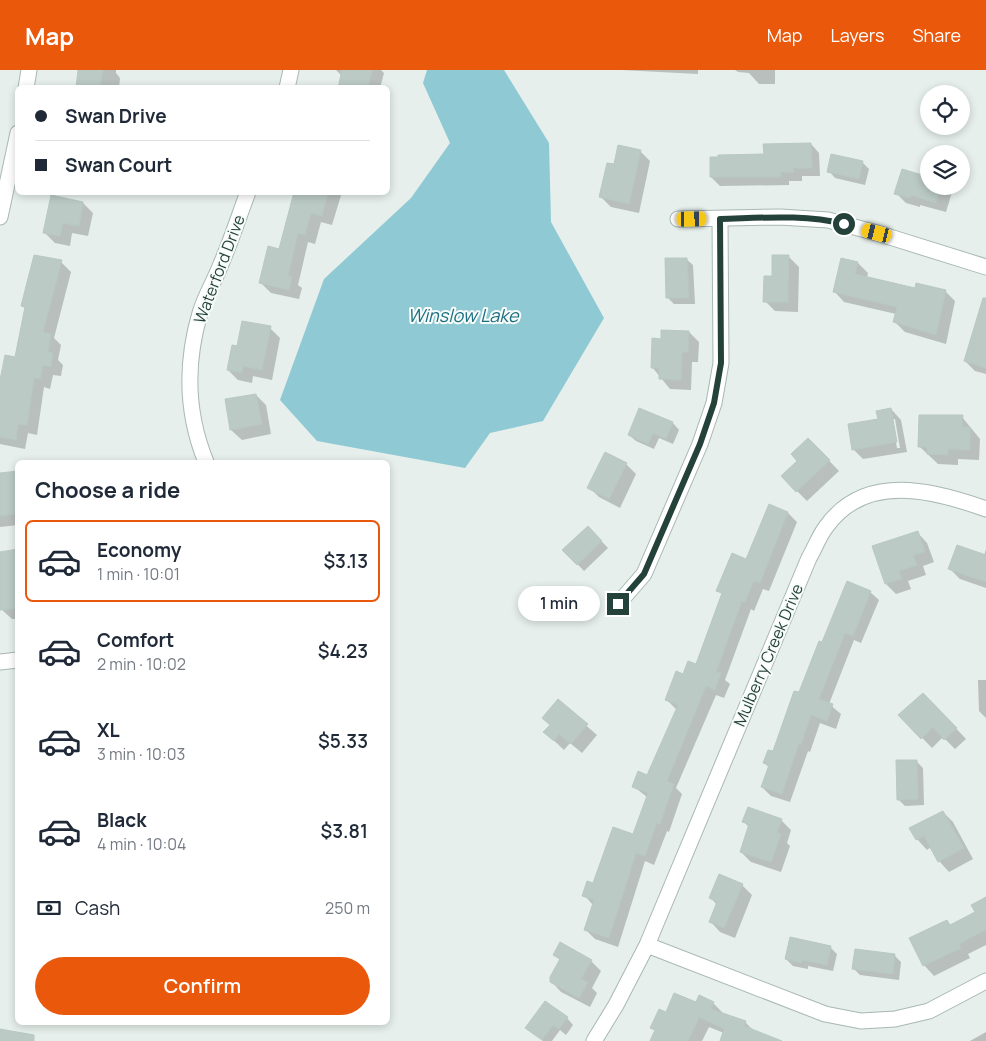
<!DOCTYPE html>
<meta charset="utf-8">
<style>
body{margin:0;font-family:Manrope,sans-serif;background:#f6f6f7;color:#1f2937;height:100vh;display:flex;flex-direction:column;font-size:19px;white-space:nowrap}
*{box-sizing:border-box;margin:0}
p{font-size:16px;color:#747a83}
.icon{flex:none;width:28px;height:28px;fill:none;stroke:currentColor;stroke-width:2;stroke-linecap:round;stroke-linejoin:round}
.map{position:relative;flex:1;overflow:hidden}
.panel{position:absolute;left:15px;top:390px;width:375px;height:565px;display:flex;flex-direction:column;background:#fff;border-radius:8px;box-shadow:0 2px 8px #0003}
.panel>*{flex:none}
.hud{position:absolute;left:15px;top:15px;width:375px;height:110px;border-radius:8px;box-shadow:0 2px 8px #0003;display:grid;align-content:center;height:110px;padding:0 20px;background:#fff}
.fabs{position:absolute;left:920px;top:15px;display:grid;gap:10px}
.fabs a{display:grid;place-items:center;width:50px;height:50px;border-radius:50%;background:#fff;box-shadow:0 2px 8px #0003;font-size:25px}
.end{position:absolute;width:22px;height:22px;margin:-11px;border:6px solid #24423a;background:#fff;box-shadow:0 0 0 2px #fff}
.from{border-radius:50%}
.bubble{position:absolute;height:35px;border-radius:18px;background:#fff;box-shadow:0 2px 8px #0003;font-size:16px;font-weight:600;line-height:35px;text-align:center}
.car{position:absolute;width:15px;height:30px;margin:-15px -8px;border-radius:6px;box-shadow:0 0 4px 1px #0007;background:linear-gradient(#f5c518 24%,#345 0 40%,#f5c518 0 76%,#345 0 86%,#f5c518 0)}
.hud b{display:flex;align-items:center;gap:18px;height:48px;font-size:19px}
.hud b+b{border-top:1px solid #e0e1e3}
.hud i{width:12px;height:12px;background:#1f2937}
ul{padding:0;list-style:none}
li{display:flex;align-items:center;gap:15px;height:82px;margin:0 10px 8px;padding:0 10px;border:2px solid transparent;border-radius:8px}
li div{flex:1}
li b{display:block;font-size:19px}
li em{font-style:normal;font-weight:600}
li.active{border-color:#ea580c}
li>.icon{width:45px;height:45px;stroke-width:1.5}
h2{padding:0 20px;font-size:22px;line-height:60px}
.pay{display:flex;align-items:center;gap:12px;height:55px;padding:0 20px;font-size:19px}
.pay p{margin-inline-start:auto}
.button{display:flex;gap:10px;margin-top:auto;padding:10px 20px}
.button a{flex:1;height:58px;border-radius:30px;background:#ea580c;color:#fff;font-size:20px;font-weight:600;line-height:58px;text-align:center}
header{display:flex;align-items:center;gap:30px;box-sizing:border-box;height:70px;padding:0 25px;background:#ea580c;color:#fff}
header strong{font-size:24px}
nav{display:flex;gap:28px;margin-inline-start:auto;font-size:18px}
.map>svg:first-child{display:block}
.water{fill:#8ec9d4}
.shadow{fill:#0003;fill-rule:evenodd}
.building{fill:#bbcac4;stroke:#b8c9c2}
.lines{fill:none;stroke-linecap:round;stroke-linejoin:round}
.street-casing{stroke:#a8b8b2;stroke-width:17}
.street{stroke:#fff;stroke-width:15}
.route{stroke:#24423a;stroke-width:6}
.labels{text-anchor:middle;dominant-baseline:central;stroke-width:4;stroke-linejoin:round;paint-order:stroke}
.street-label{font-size:16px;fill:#24423a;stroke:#f7fbf9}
.water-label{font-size:18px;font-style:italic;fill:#1c6f80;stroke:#f7fbf9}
</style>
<header>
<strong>Map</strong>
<nav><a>Map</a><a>Layers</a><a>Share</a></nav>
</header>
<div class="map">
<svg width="986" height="971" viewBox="0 0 986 971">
<rect width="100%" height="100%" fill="#e6efeb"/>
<path class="water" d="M427 0H504L549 73 551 152 604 248 543 351 490 363 465 398 317 371 280 330 324 209 411 128 450 73 423 13Z"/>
<path class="shadow" d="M79 0H116V3L120 8 119 18H77Z
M336 0H381L384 3 380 18H339L342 6Z
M621 0H698V4Z
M735 0H775V14H759L749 3 738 2Z
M811 74 819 83 820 106H802V111H789V115L720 116 711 107 719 88 765 86Z
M640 81 650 91 639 143 611 137 601 127 615 96Z
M862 92 869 99 865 115 835 108 829 101Z
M929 116H946L952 122 946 142 920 135V137L906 133 896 123Z
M295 122H342L332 155 321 152 315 174 308 172 298 215 302 218 299 229 271 223 261 213 279 180Z
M83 133 93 143 88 166 72 163 70 176 55 173 45 163Z
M35 186 61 192 71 202 54 268 61 275 58 290 63 295 61 306 53 305 50 319 44 317 37 365 28 363 25 379 0 374V316L16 288 26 239 22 236Z
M789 187 799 197 798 242 775 241 765 231 773 208Z
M686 189 693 195 695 234H674L668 228Z
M858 193 868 203 867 208 916 220 945 221 955 231 946 274 905 262 895 252 896 244 844 232 834 221Z
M986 243V304L975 301 965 291Z
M270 258 280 268 272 310 253 306 252 313 238 310 228 300 238 278Z
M689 262 699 272 698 292H692L691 320 670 319 652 297 662 270Z
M256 325 266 335 271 364 242 370 231 360Z
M891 339 901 350 907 382 863 389 853 379ZM892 349H895L900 378H897Z
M640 340 673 353 679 360 673 374 659 368 654 379 636 371 629 365Z
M962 347 980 369 979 390 958 389V395L938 394 919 376Z
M808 369 839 401 807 431 782 406 798 391Z
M606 384 626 394 636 404 620 438 599 427 589 417Z
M18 403V455L0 457V404Z
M770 436 788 443 797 452 769 521 763 519 754 541 751 539 725 610 730 614 724 628 716 625 676 718 682 724 669 762 667 761 654 795 645 791 618 877 595 869 586 860 593 835 584 825 634 765 647 727 633 716 648 706 677 640 667 630 684 605 697 596 723 525 718 520 746 491Z
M588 457 608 478 584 501 564 480Z
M917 462 927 473 934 492 923 496 926 505 908 511 911 519 896 524 886 514 874 477Z
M986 479V518L960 509 950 499 984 486Z
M18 480V549H12L1 539 0 483Z
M870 522 879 530 861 573 854 570 829 634 841 644 836 659 820 653 810 682 808 681 790 732 771 726 762 717 769 698 765 693 774 683 823 574Z
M978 610H986V648L979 641Z
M558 631 597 665 582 683 570 673 564 680 545 662 551 656Z
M933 634 966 669 955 679 943 667 932 678 900 645Z
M916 691 923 698 924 735 905 736 898 729Z
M943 742 953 752 973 789 949 802 939 791 931 777 927 780 917 769Z
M781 750 791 760 787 773 790 776 781 802 751 792 741 782 749 757 744 752Z
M742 815 752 825 735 868 720 862 710 851 717 835 711 828Z
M986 828V875L968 884 970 888 934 906 924 895 947 852 951 856 977 843Z
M830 877 837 884 833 901 808 896V899L793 896 786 889Z
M555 885 591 891 601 901 592 918 597 923 590 937 561 922 551 911 560 890Z
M894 885 901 892 899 910 860 905 854 899Z
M699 927 714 934 724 944 745 952 753 960 771 971H721L724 963 709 957 702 971H655L656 961 652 957 666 944 696 934Z
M567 948 573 955 566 965 560 960 552 971H543L527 958Z
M986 962V971H970Z"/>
<path class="building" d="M78 0H103L100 18H76Z
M342 0H372L368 18H338Z
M811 73 812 98H793L794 102H780L781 107H710V87H718V85L764 84 763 74Z
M618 75 641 80 629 134 599 127 607 93 614 94Z
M831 84 863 91 859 109 827 102Z
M902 99 929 107V116H941L936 133 911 125 910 128 894 124Z
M294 122H328L322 146 311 143 305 165 298 163 288 206 292 207 289 220 259 213 268 176 279 179Z
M51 125 83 132 79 156 63 153 60 166 43 163Z
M34 185 62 190 43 262 51 264 48 282 53 283 51 297 43 295 40 309 34 308 27 355 18 354 16 370 0 367V310L5 285 15 287 25 237 21 236Z
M772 185H789L788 232H763L764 206H772Z
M665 188H687L689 228H666Z
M841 188 858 192 855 204 915 218 916 213 946 220 936 265 893 252 897 237 833 222Z
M983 228H986V298L964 291Z
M242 251 271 256 262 300 243 296 242 303 227 300 232 275 237 276Z
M661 260 689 261 688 282H682L681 310 659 309V298H651L652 268 661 269Z
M256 324 262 354 230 360 225 329Z
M639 338 673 352 666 369 653 363 648 374 628 365Z
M891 338 897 372 852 380 848 354 878 349 876 341Z
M919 345H963L962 357H970V380L948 379V385L927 384V377H918Z
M808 368 830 390 796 422 781 406 797 391 791 384Z
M605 382 627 393 609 429 587 418Z
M18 401V444L0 446V403Z
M769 434 788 442 760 513 754 511 745 532 742 531 716 602 721 603 715 620 706 616 667 711 674 714 660 754 657 753 645 786 636 783 609 868 584 860 594 830 582 826 587 811 593 813 613 757 633 764 648 723 632 717 638 701 647 705 678 635 665 630 676 601 683 604 688 591 696 594 722 523 716 521 732 483 746 489Z
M588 456 602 471 577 495 562 480Z
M918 461 925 482 913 485 917 495 899 501 902 509 885 514 872 476Z
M957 475 986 485V512L948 499Z
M18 479V538L0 540V482Z
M847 511 871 521 853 566 845 563 819 629 833 634 827 651 811 645 801 674 799 673 782 724 761 717 769 695 763 693 768 680 773 681 794 621 799 622 819 571 822 572Z
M923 623 957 658 944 670 933 657 921 669 898 645Z
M558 629 588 654 571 674 559 664 554 671 543 662 550 655 542 648Z
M896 690H917L918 729 897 730Z
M748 737 782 749 777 763 781 764 771 792 740 782 749 754 742 752Z
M943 741 964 778 938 792 924 766 916 770 909 758Z
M719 804 743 814 724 858 709 852 717 832 709 828Z
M986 827V862L985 860 959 874 961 878 923 896 909 868 947 850 950 855 975 842 971 835Z
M790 867 831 876 827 895 802 890 801 893 785 889Z
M560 872 592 890 581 909 588 912 579 928 550 912V907L560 889 553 885Z
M855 879 895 884 893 904 852 899Z
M674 923 696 932 699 925 714 932 711 939 746 951 744 956 782 971H720L724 959 699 947 688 971H650L655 960 650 958 659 939 666 942Z
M545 931 568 947 559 959 553 955 542 970 525 958Z
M0 959 34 965V971H0Z"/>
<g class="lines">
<defs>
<path id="street" d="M26 18 29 0
M287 18 291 0
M0 147 18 63
M678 149 780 147 828 150 877 163 986 197
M206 392C186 343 185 294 200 243 205 226 215 210 221 194 231 171 239 146 248 122
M618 534 644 504 700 374 714 333 721 293 720 149
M0 592 18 590
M647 875 825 944 861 951 895 949 929 941 986 911
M594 971 616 935 647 875 809 488C815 478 819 466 826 457 865 402 933 420 986 439"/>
</defs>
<use href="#street" class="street-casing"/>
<use href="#street" class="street"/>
</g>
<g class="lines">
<path class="route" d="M618 534 644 504 700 374 714 333 721 293 720 149C761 148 804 144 844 154"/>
</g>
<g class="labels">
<g class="street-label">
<text transform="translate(219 199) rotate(-69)">Waterford Drive</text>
<text transform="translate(768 585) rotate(-67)">Mulberry Creek Drive</text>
</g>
<g class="water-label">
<text x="463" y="245">Winslow Lake</text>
</g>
</g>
</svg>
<div class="fabs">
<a><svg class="icon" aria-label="locate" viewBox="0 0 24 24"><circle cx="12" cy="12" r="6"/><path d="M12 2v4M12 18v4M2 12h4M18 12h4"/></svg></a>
<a><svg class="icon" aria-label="layers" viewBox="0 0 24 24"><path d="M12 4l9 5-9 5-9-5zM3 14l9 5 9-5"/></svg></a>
</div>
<i class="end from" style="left:844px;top:154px"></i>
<i class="end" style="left:618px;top:534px"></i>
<div class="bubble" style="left:518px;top:516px;width:82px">1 min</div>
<i class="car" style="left:692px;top:149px;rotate:89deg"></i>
<i class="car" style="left:877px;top:163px;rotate:284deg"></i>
<div class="hud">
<b><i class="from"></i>Swan Drive</b>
<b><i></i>Swan Court</b>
</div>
<section class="panel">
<h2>Choose a ride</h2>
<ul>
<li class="active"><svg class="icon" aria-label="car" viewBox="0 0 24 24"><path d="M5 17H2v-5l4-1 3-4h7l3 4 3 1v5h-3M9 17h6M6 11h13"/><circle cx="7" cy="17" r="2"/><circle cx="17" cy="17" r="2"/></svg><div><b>Economy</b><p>1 min · 10:01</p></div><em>$3.13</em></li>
<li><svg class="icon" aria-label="car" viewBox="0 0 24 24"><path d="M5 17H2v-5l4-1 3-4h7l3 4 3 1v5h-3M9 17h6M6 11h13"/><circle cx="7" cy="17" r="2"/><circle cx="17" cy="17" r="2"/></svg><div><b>Comfort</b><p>2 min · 10:02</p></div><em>$4.23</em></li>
<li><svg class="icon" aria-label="car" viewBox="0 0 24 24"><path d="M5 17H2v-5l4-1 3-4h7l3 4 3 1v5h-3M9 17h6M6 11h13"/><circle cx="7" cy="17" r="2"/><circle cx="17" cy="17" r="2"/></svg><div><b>XL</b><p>3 min · 10:03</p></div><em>$5.33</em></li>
<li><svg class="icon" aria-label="car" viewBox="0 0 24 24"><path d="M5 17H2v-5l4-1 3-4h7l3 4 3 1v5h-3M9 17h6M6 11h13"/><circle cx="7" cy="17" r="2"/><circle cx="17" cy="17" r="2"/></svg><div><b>Black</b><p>4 min · 10:04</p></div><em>$3.81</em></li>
</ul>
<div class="pay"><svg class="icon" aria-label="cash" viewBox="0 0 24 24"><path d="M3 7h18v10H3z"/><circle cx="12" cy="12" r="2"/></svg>Cash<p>250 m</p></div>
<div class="button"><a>Confirm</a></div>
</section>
</div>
